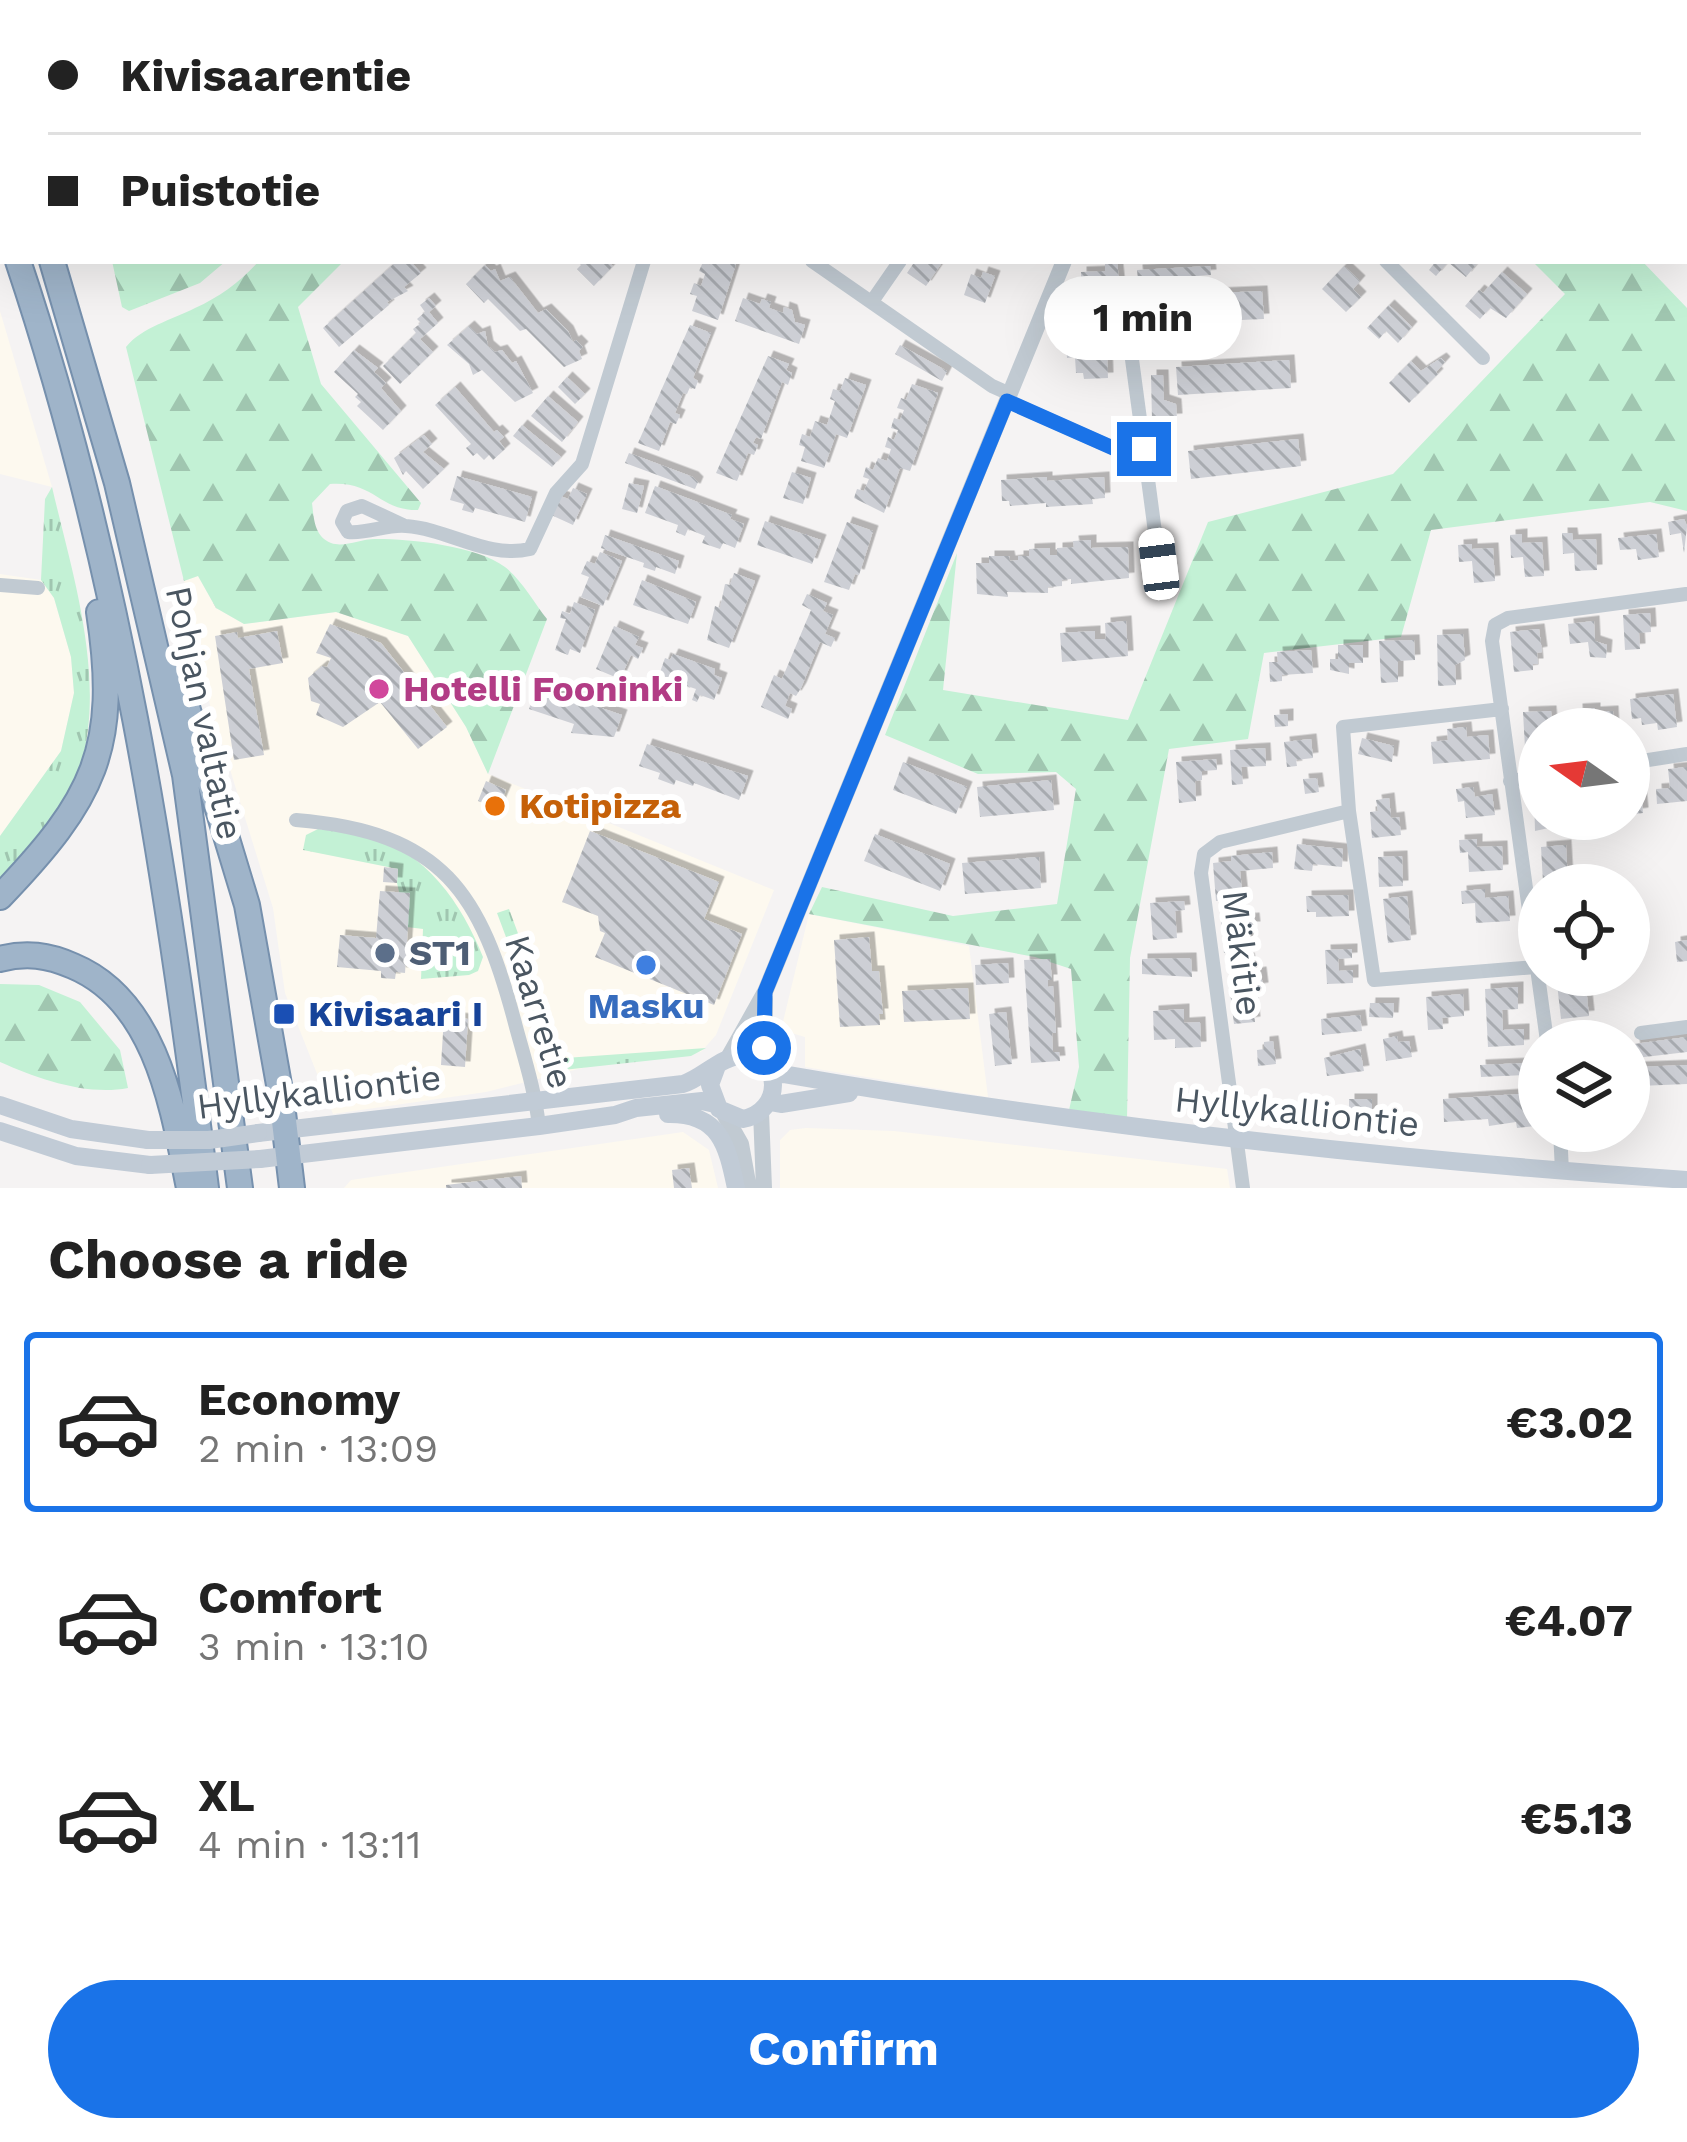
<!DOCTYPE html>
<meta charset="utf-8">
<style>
body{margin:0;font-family:"Work Sans",sans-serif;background:#f2f2f2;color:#222;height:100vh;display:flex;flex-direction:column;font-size:45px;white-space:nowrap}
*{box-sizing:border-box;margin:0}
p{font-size:39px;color:#767676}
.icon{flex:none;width:66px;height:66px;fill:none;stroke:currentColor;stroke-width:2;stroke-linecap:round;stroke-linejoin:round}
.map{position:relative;height:1188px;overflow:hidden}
.details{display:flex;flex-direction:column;background:#fff;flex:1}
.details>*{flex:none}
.guide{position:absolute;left:0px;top:0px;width:1689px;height:264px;box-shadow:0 12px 48px #0002;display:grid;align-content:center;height:264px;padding:0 48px;background:#fff}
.needle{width:78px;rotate:284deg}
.fabs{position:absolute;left:1518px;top:708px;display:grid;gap:24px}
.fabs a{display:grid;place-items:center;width:132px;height:132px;border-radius:50%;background:#fff;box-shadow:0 12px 48px #0002;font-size:60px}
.end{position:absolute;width:54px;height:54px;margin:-27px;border:15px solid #1a73e8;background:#fff;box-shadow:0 0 0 6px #fff}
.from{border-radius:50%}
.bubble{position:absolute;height:84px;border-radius:42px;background:#fff;box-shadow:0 12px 48px #0002;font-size:39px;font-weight:700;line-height:84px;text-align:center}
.car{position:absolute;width:36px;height:72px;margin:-36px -18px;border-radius:15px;box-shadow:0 0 9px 3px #0007;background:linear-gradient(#fff 24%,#345 0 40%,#fff 0 76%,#345 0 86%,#fff 0)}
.guide b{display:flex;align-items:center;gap:42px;height:114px;font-size:45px}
.guide b+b{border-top:3px solid #e0e0e0}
.guide i{width:30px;height:30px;background:#222}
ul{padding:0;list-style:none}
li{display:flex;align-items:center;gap:36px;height:180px;margin:0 24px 18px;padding:0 24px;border:6px solid transparent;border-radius:12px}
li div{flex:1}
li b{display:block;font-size:45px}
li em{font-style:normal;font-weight:700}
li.selected{border-color:#1a73e8}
li>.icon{width:108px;height:108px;stroke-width:1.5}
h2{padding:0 48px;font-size:54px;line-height:144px}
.button{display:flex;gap:24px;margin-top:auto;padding:24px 48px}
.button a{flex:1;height:138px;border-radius:72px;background:#1a73e8;color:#fff;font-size:48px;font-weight:700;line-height:138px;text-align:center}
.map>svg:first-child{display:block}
.commercial{fill:#fdf9ef}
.grass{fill:url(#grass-tufts)}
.forest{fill:url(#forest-firs)}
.building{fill:url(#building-back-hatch);filter:url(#shadow)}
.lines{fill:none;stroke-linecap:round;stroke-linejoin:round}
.trunk-casing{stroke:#7690ad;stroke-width:28}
.minor{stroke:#c1cad2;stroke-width:14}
.tertiary{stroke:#c1cad2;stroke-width:16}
.secondary{stroke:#c1cbd6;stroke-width:18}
.trunk{stroke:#9fb4c9;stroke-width:24}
.secondary-bridge{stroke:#c1cbd6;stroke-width:18}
.route{stroke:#1a73e8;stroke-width:15}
.hotel-dot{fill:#d1479c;stroke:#fff;stroke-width:4.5}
.food-dot{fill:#e8710a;stroke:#fff;stroke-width:4.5}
.service-dot{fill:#5c6f8a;stroke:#fff;stroke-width:4.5}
.shop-dot{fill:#3f7fe0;stroke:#fff;stroke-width:4.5}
.transit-dot{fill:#1a4fb4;stroke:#fff;stroke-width:4.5}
.labels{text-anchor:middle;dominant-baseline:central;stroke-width:12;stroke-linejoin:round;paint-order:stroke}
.hotel-label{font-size:36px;font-weight:bold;fill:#b23c85;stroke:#fff;text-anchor:start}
.street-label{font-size:36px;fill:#4a5661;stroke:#fff}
.food-label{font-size:36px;font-weight:bold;fill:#c56008;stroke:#fff;text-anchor:start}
.service-label{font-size:36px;font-weight:bold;fill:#4e5e75;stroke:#fff;text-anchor:start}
.shop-label{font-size:36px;font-weight:bold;fill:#366cbe;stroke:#fff}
.transit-label{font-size:36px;font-weight:bold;fill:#164399;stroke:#fff;text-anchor:start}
</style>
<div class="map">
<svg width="1687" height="1188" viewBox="0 0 1687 1188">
<defs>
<pattern id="grass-tufts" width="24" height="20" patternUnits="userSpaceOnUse" patternTransform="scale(3)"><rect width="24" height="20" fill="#c3f1d5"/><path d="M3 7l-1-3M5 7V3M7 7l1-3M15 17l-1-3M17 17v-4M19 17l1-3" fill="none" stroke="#a0c6b0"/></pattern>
<pattern id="forest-firs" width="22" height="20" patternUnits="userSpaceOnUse" patternTransform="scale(3)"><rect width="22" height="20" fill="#c3f1d5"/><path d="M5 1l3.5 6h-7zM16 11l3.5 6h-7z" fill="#a0c6b0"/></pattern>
<pattern id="building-back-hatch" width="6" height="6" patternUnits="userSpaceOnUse" patternTransform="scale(3)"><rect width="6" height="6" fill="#cdcfd5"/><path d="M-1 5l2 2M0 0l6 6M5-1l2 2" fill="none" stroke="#a8abb0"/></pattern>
<filter id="shadow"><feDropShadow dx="5.5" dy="-5.5" stdDeviation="0" flood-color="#0004"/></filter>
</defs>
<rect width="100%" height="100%" fill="#f5f3f3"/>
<path class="commercial" d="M0 311 52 487 0 474Z
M0 574 41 580 54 598 71 657 74 693 61 751 0 836Z
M198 576 216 608 244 624 336 612 408 636 466 727 488 774 774 890 716 1035 701 1052 627 1057 486 1092 333 1114 285 993 273 908 210 705 184 581Z
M809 914 969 946 988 1097 805 1067V1037L781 1030Z
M806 1128 894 1131 1227 1169 1230 1188H780V1140L790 1130Z
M683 1132 709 1150 718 1188H344L351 1180Z"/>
<path class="grass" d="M52 487C73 577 111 691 75 782 61 819 26 850 0 878V836L61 751 74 693 71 657 54 598 41 580 45 499Z
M318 829C334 831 352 831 367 835 426 851 462 904 483 957L478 971 469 975 421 979 423 929 407 927 397 883 398 869 303 850 306 835Z
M509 909 533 974 522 980 497 913Z
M536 998 541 1002 555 1046 565 1058 706 1048 691 1056 563 1070C538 1055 534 1025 530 999Z"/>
<path class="forest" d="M1261 0H1687V172L1686 3Z
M112 261H226L200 283 129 311 122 307Z
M259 261H344L298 307 321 384 421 503 418 510C379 511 375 481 330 484L312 503C314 519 314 536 331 543 345 548 362 538 377 539 412 539 477 546 505 567 521 579 535 604 547 619L488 774 466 727 408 636 336 612 244 624 216 608 198 576 184 581 126 347C142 327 172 320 195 308 220 297 241 281 259 261Z
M1532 261H1642L1687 308V511L1650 502 1431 530 1401 637 1264 653 1248 739 1169 749 1130 958 1127 1119 1069 1110 1079 1067 1071 969 1035 957 809 914 822 887 953 916 1057 904 1076 789 1056 772 978 774 885 735 957 553 943 690 1128 720 1208 522 1393 474 1565 294Z
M0 984 39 985 80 1002 120 1050 128 1088C87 1096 38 1079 0 1062Z"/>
<path class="building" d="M397 261H410L421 273 404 287 408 291 387 302 389 305 339 347 323 328Z
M576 261H607L613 266 594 286 577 269 581 265Z
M711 261H737L718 320 692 311 697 296 690 294 694 283 701 286 705 274 699 271 703 262 710 265Z
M915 261 941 264 926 286 907 273Z
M1105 261H1117L1121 298H1109V305L1082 306 1081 272 1105 271Z
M1436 261H1479L1466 277 1448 262 1436 276 1429 270Z
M485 265 491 271 495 269 500 281 510 277 538 313 546 309 568 331 573 342 576 340 583 347 579 351 582 359 564 367 526 329 520 331 488 299 484 303 466 284Z
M1210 266 1211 275 1138 280 1137 270Z
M1344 266 1360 281 1353 289 1361 297 1346 312 1322 289Z
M983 272 995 276 985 303 964 295 971 274 981 278Z
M1502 272 1527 294 1506 318 1490 308 1480 319 1465 306 1479 290 1483 293Z
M1262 291 1264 319 1150 324 1149 296Z
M429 298 436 306 429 312 438 323 420 339 433 352 400 384 383 366 416 333 413 329 421 323 417 319 425 312 420 305Z
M743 298 760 304 762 299 771 302 769 308 783 313 784 307 792 310 795 322 805 325 799 344 735 321Z
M1389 305 1412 327 1398 343 1386 331 1379 339 1367 328Z
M690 325 711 333 693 378 698 381 695 389 690 387 687 394 683 393 675 413 680 415 676 424 670 422 659 451 638 443Z
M469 326 477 334 485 331 488 346 495 352 502 350 512 363 516 361 533 393 515 402 482 370 473 375 469 364 447 345Z
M1095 338 1096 353 1107 352 1108 378 1084 379 1083 373H1076L1075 357 1067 358 1066 340Z
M900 345 947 371 942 381 895 354Z
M354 350 378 368 374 372 386 383 381 388 401 411 383 430 357 406 361 402 355 397 358 394 334 372Z
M768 356 789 364 786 370 792 373 788 385 782 382 761 439 756 437 753 443 758 445 754 455 748 453 737 481 716 473Z
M1441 358 1445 362 1436 372 1438 374 1409 403 1389 383 1411 361 1421 371Z
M1289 360 1291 388 1178 395 1176 367Z
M1151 375H1163L1164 400 1176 404 1177 419 1152 420Z
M567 377 585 394 575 404 558 387Z
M845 378 866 385 847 438 836 434 824 468 801 461 805 447 799 445 802 434 810 437 815 421 827 425 835 401 830 399 833 389 840 391Z
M912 384 938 393 910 471 900 468 884 513 854 498 857 489 864 491 869 479 863 477 866 467 873 470 878 458 887 461 891 449 885 447 888 437 894 440 898 430 891 428 894 418 900 420 904 410 897 408 901 398 906 400Z
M455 387 494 432 497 430 504 437 499 441 505 449 493 460 489 455 484 460 477 453 473 456 466 448 471 444 435 405Z
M548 396 578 422 562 442 531 416Z
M522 425 561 457 552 467 513 436Z
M424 435 432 444 423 452 444 469 423 489 406 471 403 475 394 458Z
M1298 439 1301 466 1191 479 1188 451Z
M629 453 693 477 698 482 695 489 625 463Z
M792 472 811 478 803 504 783 498Z
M457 476 532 497 525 522 475 508 473 513 462 510 464 504 450 500Z
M1047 477V481L1104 477 1105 498 1092 499 1093 504 1046 507V503L1010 506 1009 501H1002L1001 480Z
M629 483 644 486 637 513 622 509Z
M655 486 732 515 730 519 744 524 735 548 723 543 720 549 702 543 705 536 688 529 685 536 676 532 678 525 645 513Z
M573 488 587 494 573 525 549 514 558 495 568 499Z
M1684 519 1687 526 1684 553 1681 533 1670 535 1668 522Z
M765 521 821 540 812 564 757 545Z
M847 522 873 531 859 575 855 574 849 590 824 582Z
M1562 533H1572L1573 540 1596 539 1597 570 1575 571 1574 553 1563 554Z
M1522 534V543L1542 542 1544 576 1525 577 1523 557 1511 558 1510 535Z
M1656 534 1659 557 1638 560 1636 549 1620 550 1618 538Z
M605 535 679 561 675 574 656 567 655 571 643 567 644 563 601 548Z
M1091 540V548L1128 547 1129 578 1071 584V579L1062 580V586L1048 587V593L1007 592 1008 597 977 594 976 563H989V556H1009L1010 561 1018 560V556H1029V549L1050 548V555H1057V548L1074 547 1073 541Z
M1472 544V549L1493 548 1495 581 1474 583 1472 561 1459 562 1458 545Z
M600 552 622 561 603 606 581 597 589 577 581 574 587 561 595 564Z
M734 573 755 581 729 648 707 640 715 606 720 608 725 584 730 585Z
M642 580 696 602 688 624 633 605Z
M807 594 827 603 823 611 833 615 825 634 835 638 831 647 820 642 801 688 796 696 790 693 785 706 792 709 788 719 761 707 774 675 782 679 811 610 802 605Z
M574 602 595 610 580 653 570 649 568 655 555 650 566 619 560 618 562 611 570 614Z
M1650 613 1651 632 1639 633 1640 649 1625 650 1623 615Z
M1126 621 1128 656 1062 662 1060 633 1095 631V639H1106L1105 623Z
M1594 621 1595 641 1607 645 1606 658 1590 657 1588 642 1570 644 1568 624Z
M330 624 381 643 447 727 418 749 380 702 343 727 316 715 320 704 311 701 308 678 322 666 327 667 331 658 316 653Z
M614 626 639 637 635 645 643 648 638 659 631 655 620 679 596 669Z
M1539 629 1542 652 1537 653 1538 664H1533V670L1514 672 1510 632Z
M277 631 283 663 249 669 264 755 234 760 215 636 237 632 238 638Z
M1463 634 1465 660 1455 665 1456 685 1438 686 1437 635Z
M1414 640 1415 660 1398 661V682L1381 683 1379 641Z
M1338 645H1363V663H1349V674L1330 670V659H1338Z
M1311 650 1313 673 1282 675V681L1270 682 1269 662H1278L1277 652Z
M673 654 715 669 714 675 722 678 714 700 700 695 697 702 692 700 696 689 687 686 685 693 676 690 679 681 659 675 665 658 670 660Z
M537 686 622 715 614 737 571 733 574 724 529 709Z
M1673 694 1677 727 1658 730 1657 723 1642 725 1641 718 1632 719 1630 699Z
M1595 708V712L1613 711 1614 729H1596V724L1578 725 1577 709Z
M1551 711 1552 725 1539 729V747L1525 748 1523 712Z
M1288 714V726L1275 727 1274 715Z
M1466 727 1467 737 1488 735 1490 759 1433 764 1431 742 1448 740 1447 729Z
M1362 738 1394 746 1392 762 1358 754Z
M1311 739 1313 758 1296 760 1297 766 1287 767 1284 742Z
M647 744 748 776 739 800 694 783 693 786 676 780 674 785 658 779 660 773 639 766Z
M1265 748 1266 766 1241 767 1243 784 1232 785 1230 750Z
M1216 759 1217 770 1202 771V780L1195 781 1196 801 1179 803 1176 762Z
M903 762 967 787 956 814 893 790Z
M1687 767V801L1657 804 1656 789 1670 788 1668 769Z
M1317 778 1319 792 1305 794 1303 779Z
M1051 780 1054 810 980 817 977 787Z
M1640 780 1643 813 1629 815V781Z
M486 781 506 790 498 809 478 801Z
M1473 787 1475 797 1492 794 1495 815 1466 818 1464 801 1458 802 1456 789Z
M1534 796H1539V819H1558V826L1535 831Z
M1389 798 1391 818 1399 817 1401 835 1372 838 1370 812 1378 811 1376 800Z
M590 831 719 882 704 919 742 934 714 1005 595 957 605 933 600 931 598 916 562 902Z
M875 834 950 864 940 891 864 861Z
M1477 839V847L1502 846 1503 870 1469 872 1468 852 1460 853 1459 840Z
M1297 844 1343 849 1342 867 1313 864 1312 871 1294 869Z
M1566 845 1568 881 1543 882 1541 847Z
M1272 852 1273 868 1240 871 1243 899 1216 901 1213 863 1231 861V856Z
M1402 856 1403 886 1379 887 1378 857Z
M1039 857 1041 888 965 894 962 863Z
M384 867 398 869 397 883 383 882Z
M1485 889V898L1508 896 1510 921 1476 923 1475 903 1462 904 1461 891Z
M380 891 410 893 405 973 396 972 395 979 381 978V971L337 967 340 935 376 938Z
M1348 895 1349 916 1316 917V912H1307L1306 896Z
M1407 896 1411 940 1388 943 1383 899Z
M1184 901 1185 910 1175 911 1177 938 1153 940 1150 903Z
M1254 918 1255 927H1247L1249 951 1224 953 1221 921Z
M869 937 872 971H879L883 1014H879L880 1025 840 1027 834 940Z
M1687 940V961L1677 962 1675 942Z
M1352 949V958L1338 959 1339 971 1353 970V983L1327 984 1325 950Z
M1191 958 1192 977 1142 974V959Z
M1249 958 1251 969 1227 972 1226 961Z
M1050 959 1052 980H1048V987L1053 986 1056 1033H1052L1053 1052H1059L1060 1061 1031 1063 1024 960Z
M1008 963 1009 983 976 985 975 965Z
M1261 972 1263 988 1251 990 1255 1022 1234 1024 1228 977Z
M1556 975H1572L1573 988 1586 987 1589 1016 1561 1019Z
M1518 987V1009L1502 1010 1503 1030 1524 1029V1045L1488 1047 1485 989Z
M968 988 970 1019 904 1022 902 991Z
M1463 994 1464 1016 1442 1018 1443 1029 1428 1030 1426 997Z
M1370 1003H1394L1393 1018 1369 1017Z
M1184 1009V1023L1200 1022 1201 1047 1175 1048V1039L1154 1040 1153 1011Z
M1006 1012 1012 1064 995 1066 989 1014Z
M1360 1015 1362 1031 1322 1035 1321 1019Z
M444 1017 468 1019 465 1067 441 1065Z
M1397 1036 1398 1042 1409 1041 1412 1057 1386 1061 1383 1039Z
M1687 1037V1052L1636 1058 1634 1044Z
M1273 1041 1276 1064 1258 1066 1257 1050 1264 1049V1042Z
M1360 1049 1364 1071 1327 1076 1324 1058Z
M1528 1063V1075L1481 1077 1480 1065Z
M1687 1065V1084L1639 1086 1638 1067Z
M1533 1093 1535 1126 1517 1128 1516 1122 1489 1126 1488 1119 1444 1122 1443 1099Z
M1349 1099H1372V1119H1349Z
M689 1168 692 1188H674L672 1170Z
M521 1176 522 1188H446V1185Z"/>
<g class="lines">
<defs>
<path id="trunk" d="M0 116 3 124
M0 208 3 217
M18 261C119 562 167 874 206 1188
M52 261 117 483 185 775 240 1188
M177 674 247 905 281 1096 292 1188
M0 897C94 799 120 749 99 612
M0 959C26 952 48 955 73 966 157 1001 173 1109 189 1188"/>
</defs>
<use href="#trunk" class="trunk-casing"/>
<path class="minor" d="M437 0 441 3
M1129 0 1132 3
M1050 3 1051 0
M812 261 992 386 1010 394
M1386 261 1483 358
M873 300 900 261
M1131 352 1144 449
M1007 401 1122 452 1144 449 1162 585
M403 525 362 506 347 511 342 522 348 532C368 534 387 524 406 526 449 529 487 559 530 549L556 493 582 464 644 261
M0 585 38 588
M1502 709 1343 727 1349 811 1374 980 1536 967
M1629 763 1687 754
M1510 781 1539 777
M296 820C443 832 481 892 516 1027 525 1060 535 1091 539 1126
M1641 1033 1687 1027
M1547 1041 1492 641 1495 625 1508 618 1686 594
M1560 1131 1562 1171
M1243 1188 1201 873 1204 854 1220 842 1349 811"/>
<path class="tertiary" d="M1170 3 1171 0
M765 999V1065
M728 1058 765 992 1064 261
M761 1112 764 1188
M724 1114 741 1144 749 1188"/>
<path class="secondary" d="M772 1076 783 1074C1082 1126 1384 1159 1687 1180
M770 1102 781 1104 849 1093
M0 1105 71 1129 148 1140
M668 1114C720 1113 727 1145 736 1188
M0 1131 76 1156 150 1165
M258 1133 683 1084C703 1078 722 1055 743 1056 783 1057 783 1111 743 1119L719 1109 710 1085 717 1066
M260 1159 539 1126 615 1115 636 1108 702 1101 715 1104"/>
<use href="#trunk" class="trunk"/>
<path class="secondary-bridge" d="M148 1140H209L258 1133
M150 1165 260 1159"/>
</g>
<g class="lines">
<path class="route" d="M764 1048 765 992 1007 401 1122 452 1144 449"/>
</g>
<circle class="hotel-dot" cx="379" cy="689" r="12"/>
<circle class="food-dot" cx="495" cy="806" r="12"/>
<circle class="service-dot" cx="385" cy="953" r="12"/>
<circle class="shop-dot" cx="646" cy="965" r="12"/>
<rect class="transit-dot" x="272" y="1002" width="24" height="24" rx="6"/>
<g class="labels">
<g class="hotel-label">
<text x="403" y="689">Hotelli Fooninki</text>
</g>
<g class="street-label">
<text transform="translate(204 713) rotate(78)">Pohjan valtatie</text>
<text transform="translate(1242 953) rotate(83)">Mäkitie</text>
<text transform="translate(539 1012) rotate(73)">Kaarretie</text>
<text transform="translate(319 1092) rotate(-7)">Hyllykalliontie</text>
<text transform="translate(1297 1112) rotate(6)">Hyllykalliontie</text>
</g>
<g class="food-label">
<text x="519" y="806">Kotipizza</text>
</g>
<g class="service-label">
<text x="409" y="953">ST1</text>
</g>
<g class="shop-label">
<text x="646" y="1006">Masku</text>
</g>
<g class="transit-label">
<text x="308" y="1014">Kivisaari I</text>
</g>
</g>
</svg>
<div class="fabs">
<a><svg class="needle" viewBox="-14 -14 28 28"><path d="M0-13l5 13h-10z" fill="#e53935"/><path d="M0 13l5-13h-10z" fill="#767676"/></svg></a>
<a><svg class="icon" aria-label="locate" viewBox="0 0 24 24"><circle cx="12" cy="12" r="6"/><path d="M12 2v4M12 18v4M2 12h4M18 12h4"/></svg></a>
<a><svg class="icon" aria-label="layers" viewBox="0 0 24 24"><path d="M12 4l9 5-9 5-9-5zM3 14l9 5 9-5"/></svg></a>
</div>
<i class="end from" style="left:764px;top:1048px"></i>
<i class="end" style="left:1144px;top:449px"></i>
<div class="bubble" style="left:1044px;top:276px;width:198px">1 min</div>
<i class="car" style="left:1159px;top:564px;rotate:353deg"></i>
<div class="guide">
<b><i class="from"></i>Kivisaarentie</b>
<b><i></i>Puistotie</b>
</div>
</div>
<section class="details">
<h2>Choose a ride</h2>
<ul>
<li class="selected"><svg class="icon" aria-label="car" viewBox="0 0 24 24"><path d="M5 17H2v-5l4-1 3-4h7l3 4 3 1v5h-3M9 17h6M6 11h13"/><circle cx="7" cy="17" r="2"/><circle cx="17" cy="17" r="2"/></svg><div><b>Economy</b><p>2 min · 13:09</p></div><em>€3.02</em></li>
<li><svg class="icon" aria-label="car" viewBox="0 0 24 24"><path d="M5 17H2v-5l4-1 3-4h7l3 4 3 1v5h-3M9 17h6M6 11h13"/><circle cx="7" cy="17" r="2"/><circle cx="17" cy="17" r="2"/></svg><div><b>Comfort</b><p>3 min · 13:10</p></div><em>€4.07</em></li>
<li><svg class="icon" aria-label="car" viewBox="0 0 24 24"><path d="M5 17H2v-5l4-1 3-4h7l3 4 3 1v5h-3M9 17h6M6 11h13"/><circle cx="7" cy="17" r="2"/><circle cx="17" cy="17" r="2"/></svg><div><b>XL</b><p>4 min · 13:11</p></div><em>€5.13</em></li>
</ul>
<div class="button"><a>Confirm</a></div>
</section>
